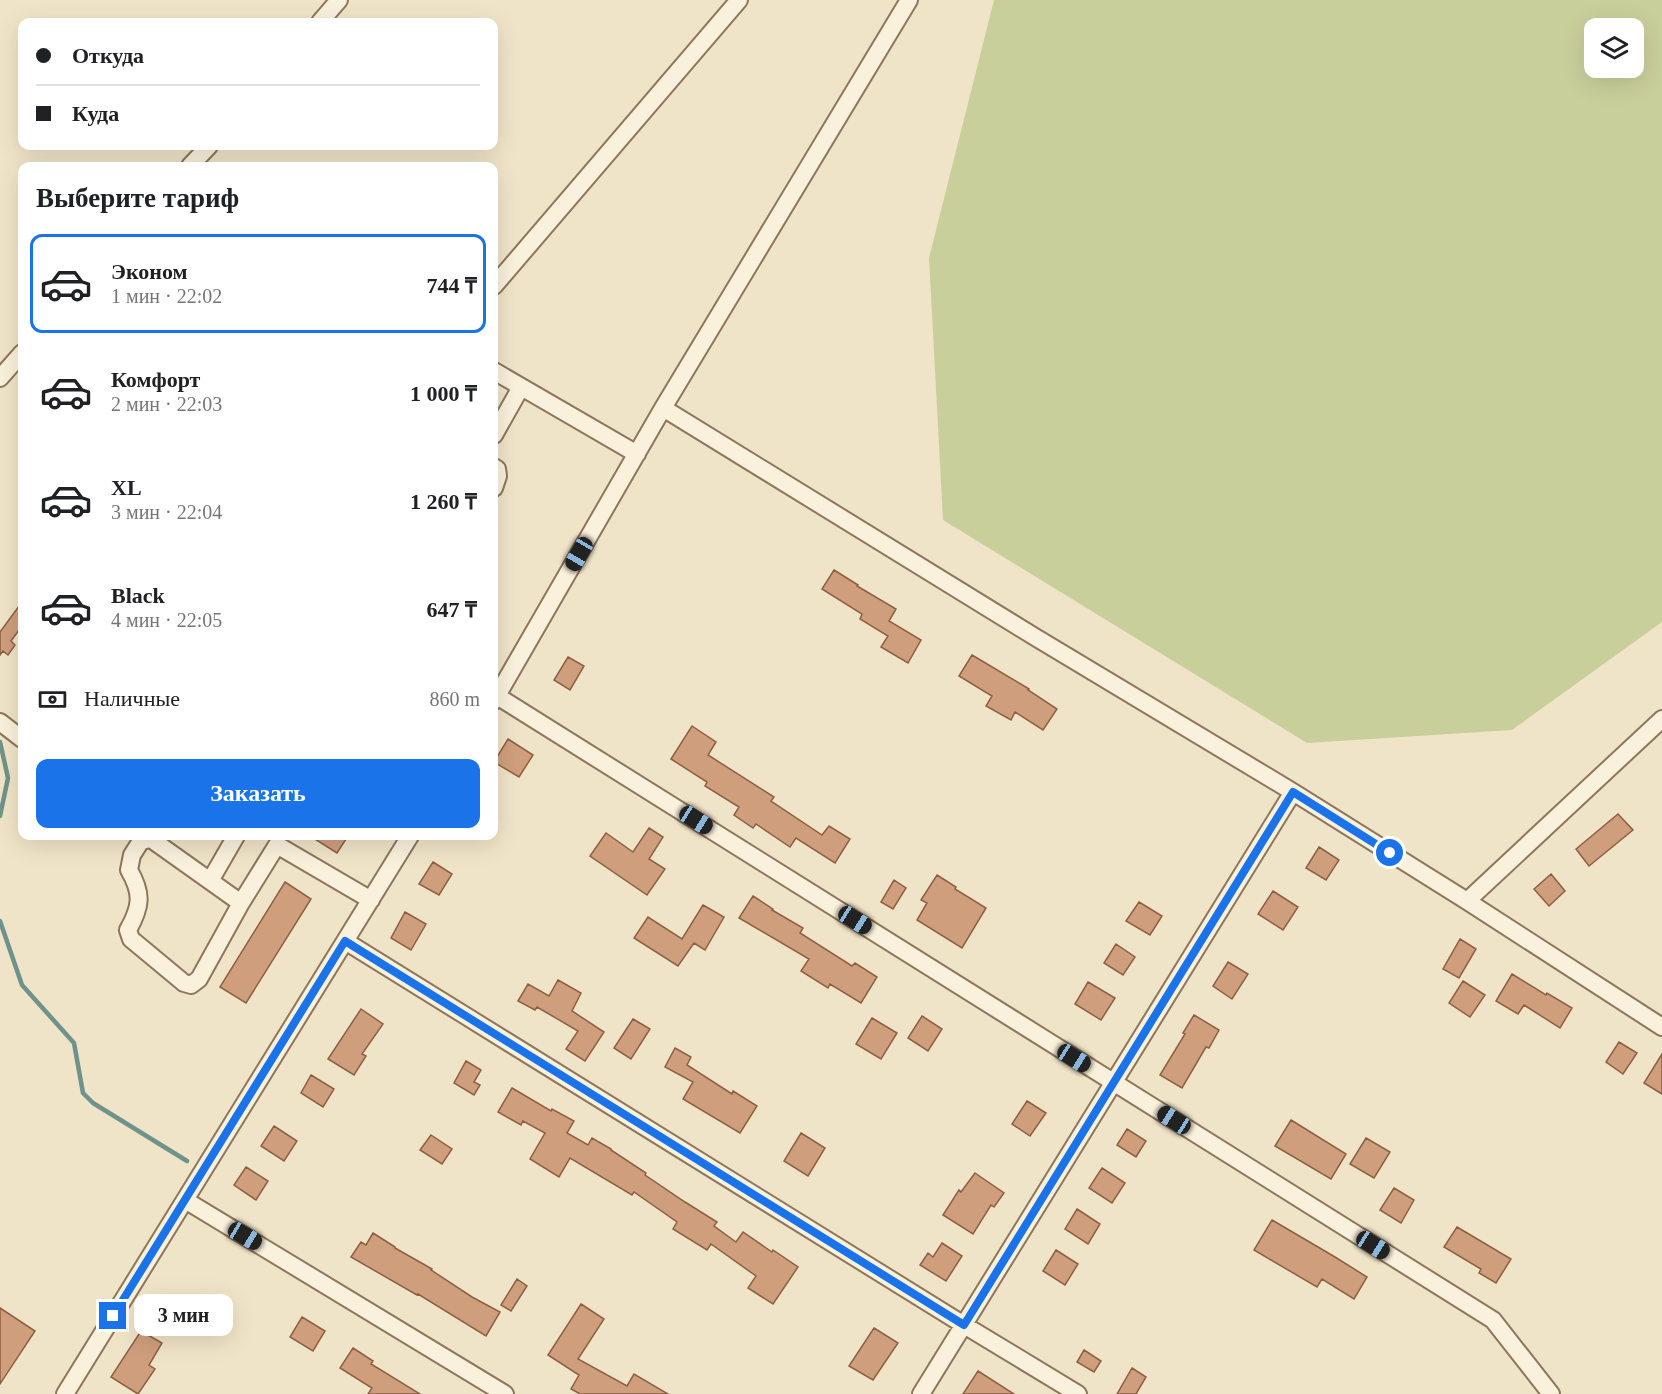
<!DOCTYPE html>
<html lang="ru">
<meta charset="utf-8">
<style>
body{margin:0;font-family:"Times New Roman",serif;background:#f6f6f6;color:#202124;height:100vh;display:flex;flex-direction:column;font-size:22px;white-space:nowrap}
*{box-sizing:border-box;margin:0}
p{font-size:20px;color:#757577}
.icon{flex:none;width:33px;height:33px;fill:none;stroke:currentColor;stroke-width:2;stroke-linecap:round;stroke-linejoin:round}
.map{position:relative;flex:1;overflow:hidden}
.details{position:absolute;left:18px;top:162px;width:480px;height:678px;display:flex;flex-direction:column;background:#fff;border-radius:12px;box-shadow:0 6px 24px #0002}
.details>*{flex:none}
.guide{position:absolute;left:18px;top:18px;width:480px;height:132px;border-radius:12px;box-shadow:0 6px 24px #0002;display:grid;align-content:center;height:132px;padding:0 18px;background:#fff}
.buttons{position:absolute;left:1584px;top:18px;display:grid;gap:12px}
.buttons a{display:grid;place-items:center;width:60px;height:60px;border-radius:12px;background:#fff;box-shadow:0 6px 24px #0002;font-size:30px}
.end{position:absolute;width:27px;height:27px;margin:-14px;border:8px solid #1a73e8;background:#fff;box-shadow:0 0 0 3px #fff}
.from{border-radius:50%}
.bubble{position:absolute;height:42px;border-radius:12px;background:#fff;box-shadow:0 6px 24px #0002;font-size:20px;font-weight:800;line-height:42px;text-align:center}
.car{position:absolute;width:18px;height:36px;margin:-18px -9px;border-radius:8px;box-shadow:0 0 4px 2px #0007;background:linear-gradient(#222 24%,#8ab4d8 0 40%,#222 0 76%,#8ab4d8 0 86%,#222 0)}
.guide b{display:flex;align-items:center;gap:21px;height:57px;font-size:22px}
.guide b+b{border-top:2px solid #e0e0e0}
.guide i{width:15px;height:15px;background:#202124}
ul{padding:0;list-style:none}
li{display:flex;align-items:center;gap:18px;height:99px;margin:0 12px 9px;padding:0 6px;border:3px solid transparent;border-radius:12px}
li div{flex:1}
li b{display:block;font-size:22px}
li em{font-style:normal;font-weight:800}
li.active{border-color:#1a73e8}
li>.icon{width:54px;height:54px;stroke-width:1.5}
h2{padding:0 18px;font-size:27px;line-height:72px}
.pay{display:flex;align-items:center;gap:15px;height:66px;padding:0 18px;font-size:22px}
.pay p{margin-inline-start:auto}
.button{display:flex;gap:12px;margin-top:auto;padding:12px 18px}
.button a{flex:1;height:69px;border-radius:12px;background:#1a73e8;color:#fff;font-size:24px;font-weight:800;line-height:69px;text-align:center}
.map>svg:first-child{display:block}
.green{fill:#c9cf9b;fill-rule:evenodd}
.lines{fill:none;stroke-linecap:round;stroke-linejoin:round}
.stream{stroke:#6f938a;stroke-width:4.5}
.building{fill:#cf9f7d;stroke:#8d5f41;stroke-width:1.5}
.minor-casing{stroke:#8d765c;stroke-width:20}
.minor{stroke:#faf1dc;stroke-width:16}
.route{stroke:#1a73e8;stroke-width:8}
</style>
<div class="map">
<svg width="1662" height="1394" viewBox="0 0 1662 1394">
<rect width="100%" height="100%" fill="#f0e4c8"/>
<path class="green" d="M994 0H1662V622L1512 730 1307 743 943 520 929 258ZM1594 28H1634V68H1594Z"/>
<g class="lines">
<path class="stream" d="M0 742 8 778 0 816
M0 921 22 985 74 1043 83 1093 93 1103 187 1161"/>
</g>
<path class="building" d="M834 570 858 585 857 586 896 609 889 621 921 640 908 663 881 647 888 636 860 619 862 614 822 589Z
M22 602V626L11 641 15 645 8 655 3 651 0 655V632Z
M972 655 1029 689 1028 690 1057 709 1043 730 1015 712 1011 720 986 706 992 696 959 676Z
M568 657 584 666 570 690 554 680Z
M692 726 716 742 708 755 774 797 771 801 822 835 829 826 850 839 835 863 796 838 790 847 756 824 753 828 734 815 739 807 705 786 707 782 671 759Z
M508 739 533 755 519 777 494 762Z
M1618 814 1633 830 1589 866 1576 849Z
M649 828 663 837 649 859 665 869 647 895 590 856 606 833 633 852Z
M310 836H348L337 853Z
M1319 847 1339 860 1326 880 1306 868Z
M433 862 452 874 439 895 419 884Z
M1551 874 1565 891 1549 906 1534 889Z
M937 875 956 887 955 889 986 908 962 948 917 920 927 903 921 900Z
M894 880 906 888 893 909 881 902Z
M285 882 311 899 246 1003 220 987Z
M1273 891 1298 907 1283 930 1258 914Z
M753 896 773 909 772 910 803 928 800 933 852 966 855 963 877 977 861 1003 830 984 828 988 801 971 809 959 739 918Z
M1139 902 1162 916 1150 935 1126 921Z
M703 905 724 917 705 950 694 943 678 966 634 938 648 917 682 939Z
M405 912 426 924 411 950 391 938Z
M1460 939 1476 949 1459 978 1443 969Z
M1116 944 1135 957 1123 975 1104 963Z
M1228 962 1248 974 1232 999 1213 986Z
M1512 974 1546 995 1547 993 1572 1008 1560 1028 1524 1005 1518 1014 1496 1001Z
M558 980 581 993 572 1011 604 1032 585 1061 566 1049 578 1031 537 1007 535 1010 518 1001 528 984 549 996Z
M1463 981 1485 995 1470 1017 1449 1003Z
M1088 982 1115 998 1101 1020 1075 1004Z
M361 1009 383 1024 362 1054 366 1056 354 1075 328 1059Z
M1194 1015 1219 1030 1209 1048 1206 1047 1182 1088 1160 1075 1185 1034 1183 1033Z
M922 1016 942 1029 928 1051 908 1038Z
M872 1018 897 1033 881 1059 856 1044Z
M633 1019 650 1029 631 1059 614 1048Z
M1619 1042 1637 1053 1623 1074 1606 1062Z
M675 1048 691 1057 687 1065 732 1094 733 1091 757 1106 740 1133 683 1099 693 1082 665 1067Z
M1662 1054V1094L1644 1083Z
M466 1061 481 1070 474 1082 480 1085 474 1095 454 1083Z
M311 1075 334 1089 323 1107 301 1093Z
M512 1088 551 1111 552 1109 574 1121 567 1133 588 1145 592 1138 611 1149V1150L646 1173 645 1175 685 1202 717 1222 714 1226 736 1242 743 1232 772 1252 773 1250 798 1267 773 1304 748 1288 756 1276 711 1244 707 1250 673 1229 677 1222 634 1192 632 1195 570 1158 559 1177 530 1159 545 1133 523 1121 521 1125 498 1112Z
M1027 1101 1046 1113 1030 1136 1012 1124Z
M1291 1120 1346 1154 1331 1179 1275 1146Z
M274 1126 297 1141 284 1161 261 1146Z
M1127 1129 1146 1141 1136 1157 1117 1145Z
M801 1133 825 1148 808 1176 784 1161Z
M431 1135 452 1149 442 1164 420 1150Z
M1366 1138 1390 1152 1374 1178 1350 1164Z
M246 1167 268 1181 256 1200 234 1185Z
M1102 1168 1125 1183 1112 1203 1089 1188Z
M975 1173 1004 1193 994 1207 991 1205 973 1234 943 1215 959 1190 961 1192Z
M1394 1188 1414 1200 1401 1223 1380 1210Z
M1077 1209 1100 1224 1088 1244 1065 1229Z
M1272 1220 1335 1257 1367 1277 1354 1299 1322 1279 1317 1287 1254 1250Z
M1457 1227 1511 1259 1496 1283 1479 1273 1481 1269 1444 1247Z
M373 1233 395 1247V1248L432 1269 431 1270 472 1297 500 1312 486 1336 418 1294 417 1295 351 1257 361 1242 366 1245Z
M942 1243 962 1256 946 1281 920 1265 928 1253 933 1257Z
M1056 1250 1078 1264 1065 1285 1043 1271Z
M517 1279 527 1286 511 1311 501 1305Z
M581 1304 604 1319 578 1359 627 1386 634 1374 668 1394H580L571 1389 579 1375 548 1355Z
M0 1308 35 1331 0 1384Z
M302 1317 325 1331 313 1351 290 1337Z
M874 1328 898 1343 873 1380 849 1366Z
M141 1331 162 1343 149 1365 155 1369 138 1394 111 1377Z
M353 1348 373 1361 371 1364 420 1394H368L372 1388 340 1368Z
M1084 1350 1101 1361 1094 1372 1077 1362Z
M1132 1368 1146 1377 1136 1394H1117Z
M978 1371 1014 1394H963Z"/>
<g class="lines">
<defs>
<path id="minor" d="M320 22 339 0
M190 166 209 146
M494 286 739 0
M494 371 637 454
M0 378 22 353
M663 408 1035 637 1293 792 1467 901 1662 1027
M494 435 521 387
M494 467 497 469 498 476 494 488
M497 696 1493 1320 1551 1394
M494 701 663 408 909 0
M0 722 22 739
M210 881 236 836
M1467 901 1662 719
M241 903 151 839 141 841 132 855 129 870C143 894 141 907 128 930L131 939 184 983 191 985 199 979 241 903 277 845 371 900
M345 941 964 1325 1078 1394
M185 1200 505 1394
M65 1394 410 836
M921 1394 1293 792"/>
</defs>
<use href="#minor" class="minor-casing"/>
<use href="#minor" class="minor"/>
</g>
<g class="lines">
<path class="route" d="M113 1316 345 941 964 1325 1293 792 1390 853"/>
</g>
</svg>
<div class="buttons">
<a><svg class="icon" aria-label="layers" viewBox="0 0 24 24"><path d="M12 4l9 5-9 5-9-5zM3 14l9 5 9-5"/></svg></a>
</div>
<i class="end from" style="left:1390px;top:853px"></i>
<i class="end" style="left:113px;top:1316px"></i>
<div class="bubble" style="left:134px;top:1294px;width:99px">3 мин</div>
<i class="car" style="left:579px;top:554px;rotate:210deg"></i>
<i class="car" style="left:696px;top:820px;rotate:122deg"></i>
<i class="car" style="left:855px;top:920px;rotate:122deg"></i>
<i class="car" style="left:1074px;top:1058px;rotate:122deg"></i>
<i class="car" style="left:1174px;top:1120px;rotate:302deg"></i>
<i class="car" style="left:245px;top:1236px;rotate:121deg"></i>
<i class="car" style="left:1373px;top:1245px;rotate:122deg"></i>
<div class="guide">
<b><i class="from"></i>Откуда</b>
<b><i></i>Куда</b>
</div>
<section class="details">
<h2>Выберите тариф</h2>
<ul>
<li class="active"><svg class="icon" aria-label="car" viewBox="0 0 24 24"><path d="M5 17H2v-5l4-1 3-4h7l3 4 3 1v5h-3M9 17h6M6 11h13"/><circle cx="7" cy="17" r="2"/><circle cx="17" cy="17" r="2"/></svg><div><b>Эконом</b><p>1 мин · 22:02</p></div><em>744 ₸</em></li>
<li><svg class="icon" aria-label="car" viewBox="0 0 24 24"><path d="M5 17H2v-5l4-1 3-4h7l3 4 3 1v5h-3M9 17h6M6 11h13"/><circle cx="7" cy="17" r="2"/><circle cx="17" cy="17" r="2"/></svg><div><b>Комфорт</b><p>2 мин · 22:03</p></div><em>1 000 ₸</em></li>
<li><svg class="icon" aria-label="car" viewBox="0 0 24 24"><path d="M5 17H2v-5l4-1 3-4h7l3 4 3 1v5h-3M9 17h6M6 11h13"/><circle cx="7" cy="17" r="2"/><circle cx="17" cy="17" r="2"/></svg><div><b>XL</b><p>3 мин · 22:04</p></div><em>1 260 ₸</em></li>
<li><svg class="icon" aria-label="car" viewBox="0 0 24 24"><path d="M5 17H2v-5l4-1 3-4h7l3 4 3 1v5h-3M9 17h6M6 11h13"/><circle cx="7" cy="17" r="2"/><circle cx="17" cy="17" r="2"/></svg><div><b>Black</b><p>4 мин · 22:05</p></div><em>647 ₸</em></li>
</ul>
<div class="pay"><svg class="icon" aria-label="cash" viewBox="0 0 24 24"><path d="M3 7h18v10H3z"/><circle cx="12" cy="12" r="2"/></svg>Наличные<p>860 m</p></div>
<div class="button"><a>Заказать</a></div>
</section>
</div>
